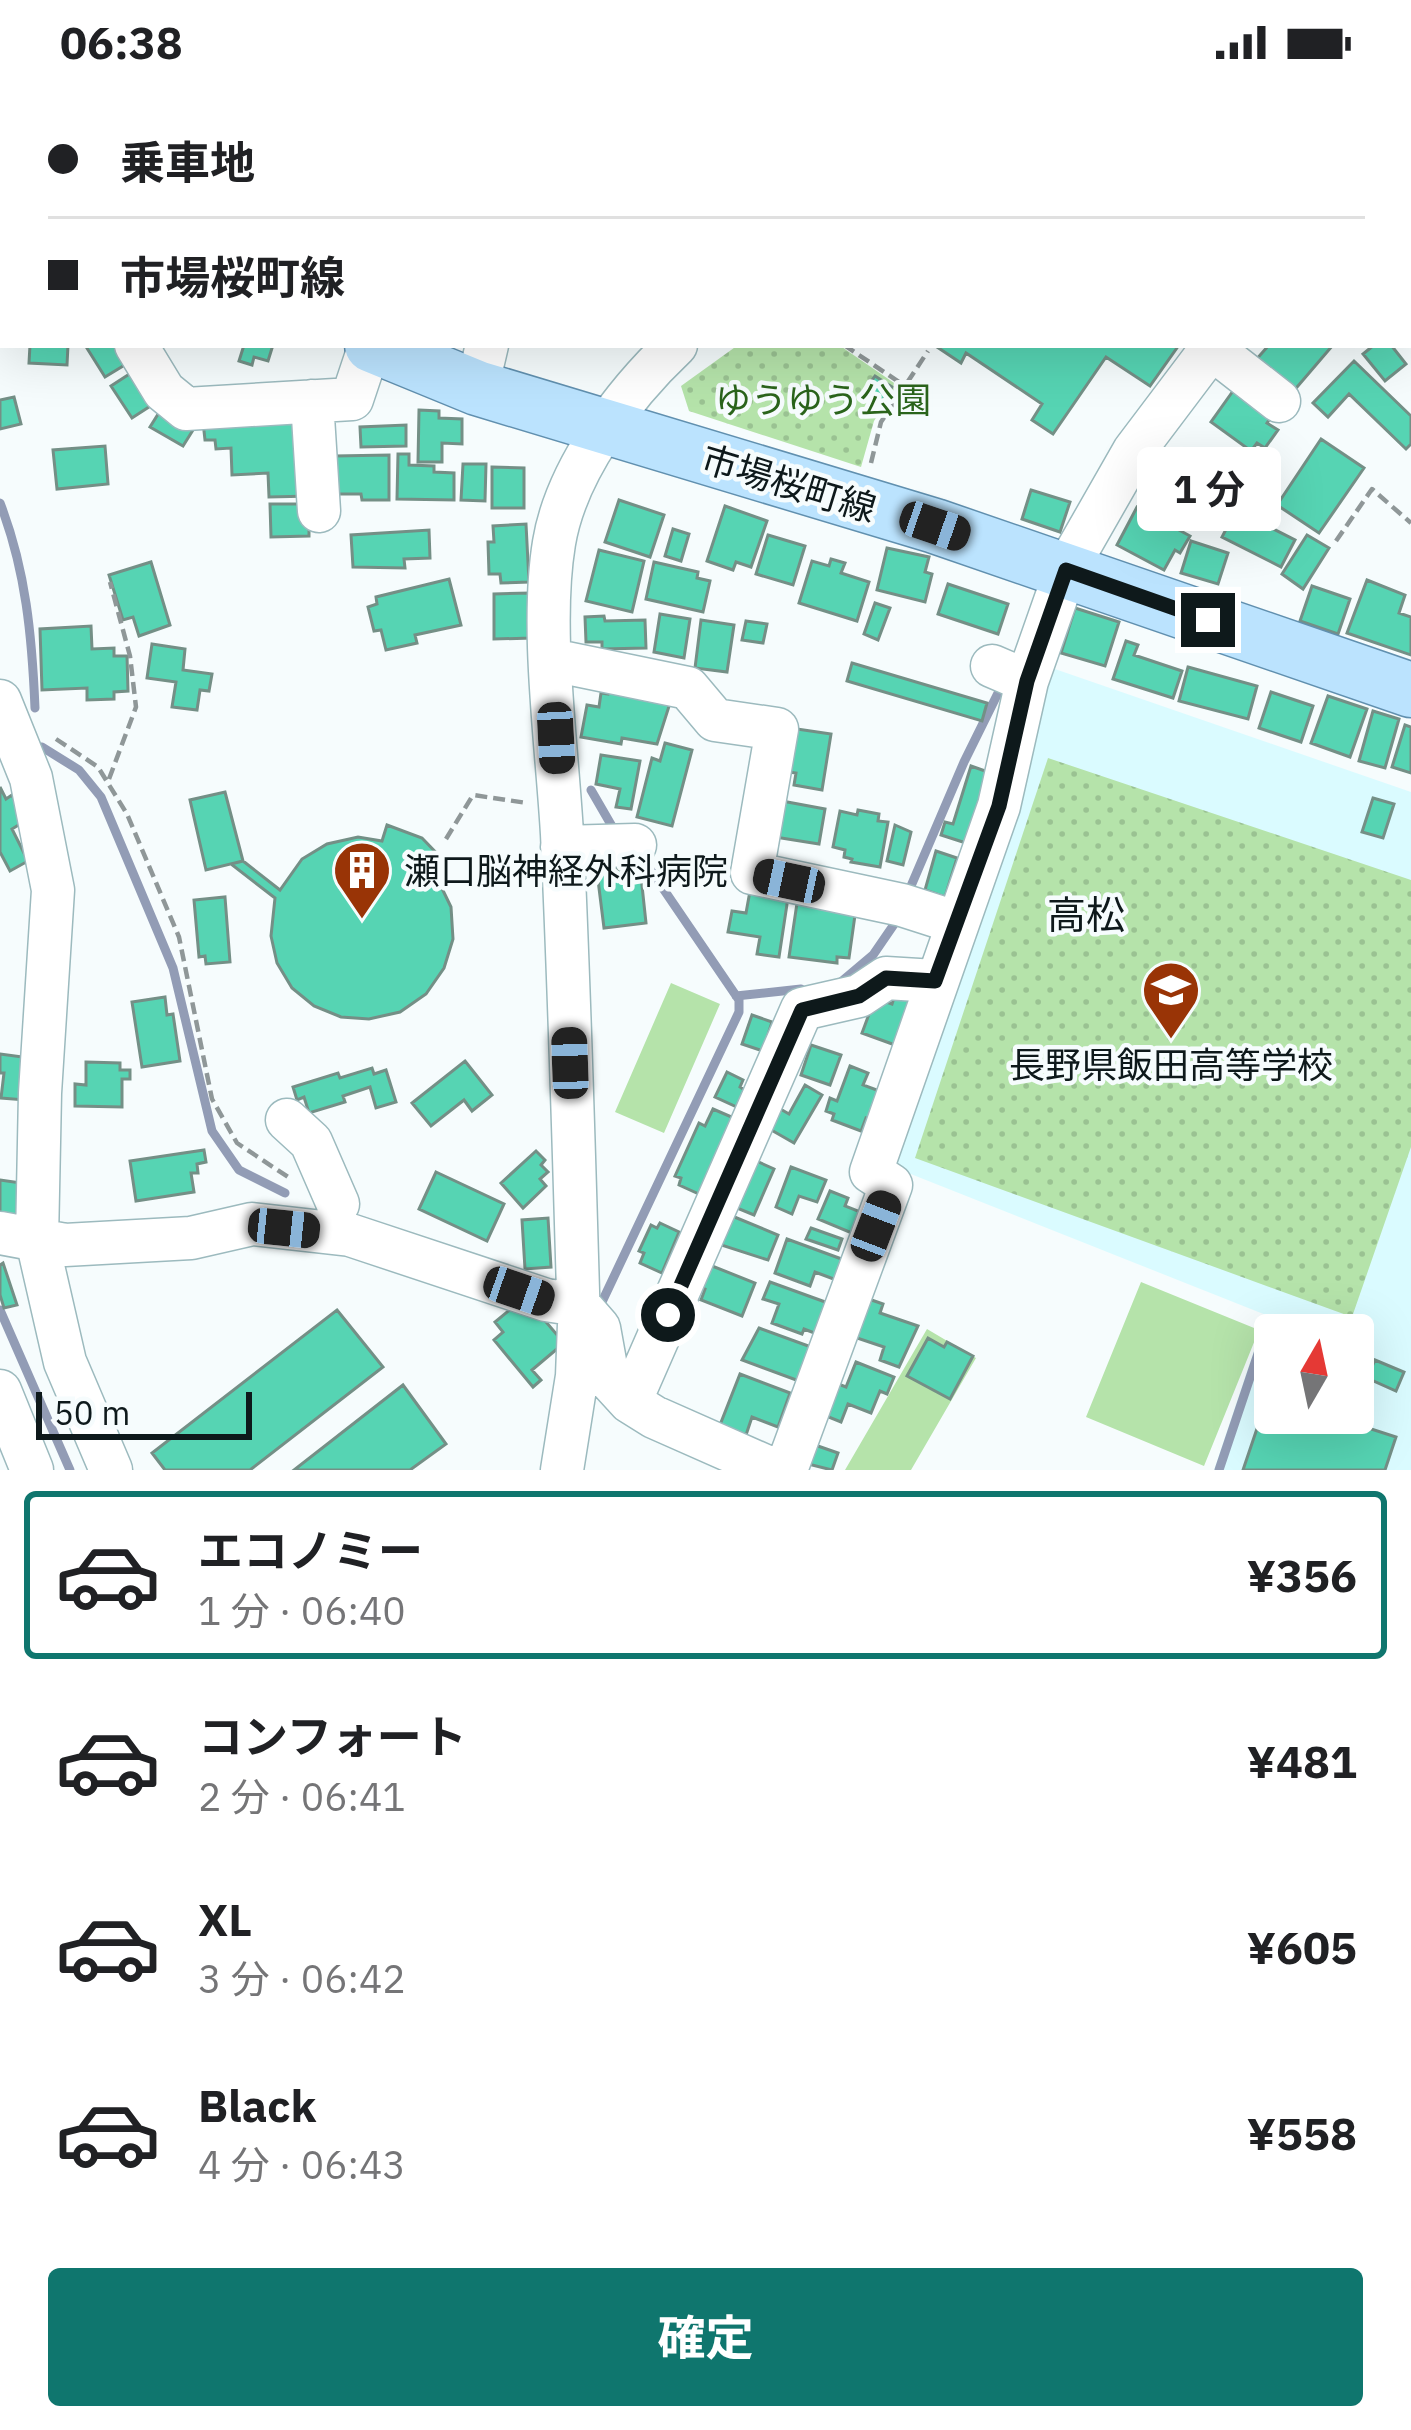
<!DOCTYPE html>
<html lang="ja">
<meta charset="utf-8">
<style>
body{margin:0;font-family:"IBM Plex Sans","Noto Sans JP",sans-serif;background:#f2f2f2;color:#202124;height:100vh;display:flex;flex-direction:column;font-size:45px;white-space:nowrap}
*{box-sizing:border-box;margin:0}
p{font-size:39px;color:#757577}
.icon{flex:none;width:66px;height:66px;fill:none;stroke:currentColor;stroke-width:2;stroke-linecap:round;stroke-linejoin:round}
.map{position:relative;height:1386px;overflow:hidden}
.details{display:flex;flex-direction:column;background:#fff;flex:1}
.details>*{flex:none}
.top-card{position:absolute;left:0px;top:0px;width:1413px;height:264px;box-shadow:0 12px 48px #0002;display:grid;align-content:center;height:264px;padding:0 48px;background:#fff}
.needle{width:78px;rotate:9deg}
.buttons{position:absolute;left:1254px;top:1230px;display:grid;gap:24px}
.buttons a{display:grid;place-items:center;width:120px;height:120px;border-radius:12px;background:#fff;box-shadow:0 12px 48px #0002;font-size:60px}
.scale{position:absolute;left:36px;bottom:30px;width:216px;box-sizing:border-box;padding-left:12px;border:6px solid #0e191b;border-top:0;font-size:33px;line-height:42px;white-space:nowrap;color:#0e191b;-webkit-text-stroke:9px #f6fcfd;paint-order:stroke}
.end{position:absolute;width:54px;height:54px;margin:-27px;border:15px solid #0e191b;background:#fff;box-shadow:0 0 0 6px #fff}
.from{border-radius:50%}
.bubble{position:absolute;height:84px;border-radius:12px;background:#fff;box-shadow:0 12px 48px #0002;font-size:39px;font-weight:700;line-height:84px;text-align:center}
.car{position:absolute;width:36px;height:72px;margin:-36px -18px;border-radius:15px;box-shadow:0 0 9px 3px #0007;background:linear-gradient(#222 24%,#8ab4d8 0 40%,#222 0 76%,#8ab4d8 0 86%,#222 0)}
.top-card b{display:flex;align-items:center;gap:42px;height:114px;font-size:45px}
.top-card b+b{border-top:3px solid #e0e0e0}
.top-card i{width:30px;height:30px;background:#202124}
ul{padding:21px 0 0;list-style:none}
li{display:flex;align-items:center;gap:36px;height:168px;margin:0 24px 18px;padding:0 24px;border:6px solid transparent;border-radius:12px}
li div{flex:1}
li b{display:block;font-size:45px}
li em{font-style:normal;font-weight:700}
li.current{border-color:#0f766e}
li>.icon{width:108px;height:108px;stroke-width:1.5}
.cta{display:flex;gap:24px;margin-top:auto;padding:24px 48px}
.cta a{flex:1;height:138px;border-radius:12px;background:#0f766e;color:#fff;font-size:48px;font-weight:700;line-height:138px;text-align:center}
.status{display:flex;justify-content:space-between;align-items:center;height:84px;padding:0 60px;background:#fff;direction:ltr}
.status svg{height:33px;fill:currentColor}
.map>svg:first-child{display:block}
.built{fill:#dafbff;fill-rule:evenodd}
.grass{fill:url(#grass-dots)}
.pitch{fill:#b5e3aa}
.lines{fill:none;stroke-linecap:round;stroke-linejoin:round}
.stream{stroke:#929cb5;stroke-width:9}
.building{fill:#56d4b3;stroke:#748f86;stroke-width:3}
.minor-casing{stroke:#9cbabe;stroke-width:45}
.major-casing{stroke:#6190af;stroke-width:57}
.path{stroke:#8f9798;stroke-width:4.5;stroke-dasharray:12 6;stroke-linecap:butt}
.minor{stroke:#fff;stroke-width:42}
.major{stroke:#bbe3fe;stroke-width:54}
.route{stroke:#0e191b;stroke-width:15}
.labels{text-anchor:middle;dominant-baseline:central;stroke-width:9;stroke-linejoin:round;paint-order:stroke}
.park-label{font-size:36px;fill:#2a641b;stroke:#f6fcfd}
.street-label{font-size:36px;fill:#0e191b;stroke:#f6fcfd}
.poi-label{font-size:36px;fill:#0e191b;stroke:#f6fcfd;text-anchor:start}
.neighbourhood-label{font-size:39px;fill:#0e191b;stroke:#f6fcfd}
</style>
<div class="status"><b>06:38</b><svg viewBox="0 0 49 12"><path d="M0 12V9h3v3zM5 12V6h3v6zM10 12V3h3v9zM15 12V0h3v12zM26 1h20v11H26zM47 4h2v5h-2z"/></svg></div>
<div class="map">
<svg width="1411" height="1386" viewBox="0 0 1411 1386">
<defs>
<pattern id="grass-dots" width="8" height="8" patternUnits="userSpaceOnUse" patternTransform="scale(3)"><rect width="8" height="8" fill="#b5e3aa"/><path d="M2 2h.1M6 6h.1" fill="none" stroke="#9ac292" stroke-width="1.8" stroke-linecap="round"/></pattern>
</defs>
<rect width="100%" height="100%" fill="#f6fcfd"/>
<path class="built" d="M1052 584 1411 708V1386H1214L1266 1231 888 1081ZM1275 1251H1353V1329H1275Z"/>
<path class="grass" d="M738 261H839L897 301 874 337 861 383 689 327 681 302Z
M1048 674 1411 796V1063L1352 1233 915 1074Z"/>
<path class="pitch" d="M671 899 720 920 664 1049 615 1028Z
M1141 1198 1259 1246 1204 1382 1086 1333Z
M927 1245 976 1274 911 1386H845Z"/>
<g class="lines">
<path class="stream" d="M717 0V3
M1387 3 1389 0
M0 86 3 91
M0 419C26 486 32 553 35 624
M42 663 79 686 101 713 173 884 212 1047 239 1086 285 1109
M591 706 613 744
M908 809 964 678 1001 603
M841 898 873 871 897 836
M736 912 801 905
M601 1220 739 928V916L645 778
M0 1226 70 1386
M1219 1386 1267 1243"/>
</g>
<path class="building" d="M30 261H68L67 281 29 279Z
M85 261H117L128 279 105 293Z
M244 261H273L268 277 254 273 252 281 239 277Z
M934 261H1179L1150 302 1106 273 1053 350 1032 336 1042 320 966 269 961 279Z
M1269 261H1333L1292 309 1254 278Z
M1374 261H1391L1406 280 1385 297 1363 270Z
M1354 277 1411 332V360L1406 365 1349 310 1328 333 1313 319Z
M134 287 155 319 132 334 111 302Z
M875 292 892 303 882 318 865 306Z
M1233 307 1271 333 1267 339 1278 346 1265 364 1257 359 1251 367 1211 338Z
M14 313 21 340 0 345V316Z
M419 326 439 327V334L462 335V360L442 359V378H418Z
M160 327 193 346 183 362 150 343Z
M307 333 311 412 269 413 268 389 232 391 231 364 216 365 215 356H205L203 338Z
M406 341V362L361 363 360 343Z
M1321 355 1364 384 1319 449 1277 421Z
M105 362 108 400 57 405 53 366Z
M1163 366 1223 403 1201 439 1140 401Z
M398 370H409V381L434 382V388L454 389V416L397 415Z
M389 371V416H362L361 410H325L335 372Z
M463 380H486L485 417 461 416Z
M492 383 524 384V424H492Z
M1031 406 1070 418 1060 448 1022 435Z
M619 416 664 431 650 473 605 458Z
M270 420H309V452L271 453Z
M725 422 767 437 751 483 736 478 733 486 707 477Z
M1137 423 1190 452 1180 469 1175 466 1164 486 1117 461Z
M1236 426 1295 456 1281 483 1222 453Z
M526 440 529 498 501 499 500 490H489L488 458H494L493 442Z
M673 445 689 450 681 477 665 472Z
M429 446 430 474 404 475 405 484 353 483 351 451Z
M768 451 805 462 793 501 756 490Z
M1307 451 1329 464 1303 505 1282 490Z
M1191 457 1228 469 1218 500 1181 489Z
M887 464 929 473 925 488 932 490 925 518 877 506Z
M599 466 644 477 632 528 586 517Z
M831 475 845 479 841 489 869 498 857 537 799 519 812 477 829 482Z
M151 478 170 541 139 552 133 533 123 536 109 491Z
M654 478 698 488 697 494 710 497 703 528 646 515Z
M449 495 461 541 415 551 417 559 386 566 381 546 374 547 368 523 377 520 376 513Z
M1367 496 1405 511 1399 529 1411 533V571L1347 549Z
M948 500 1008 520 998 550 938 530Z
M1312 502 1350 515 1338 550 1300 537Z
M530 509 532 554 494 555V510Z
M875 519 890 524 878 556 864 550Z
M1075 524 1119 538 1105 582 1061 569Z
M660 530 690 535 684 574 654 568Z
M604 532 605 537 645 536 646 564 602 565V558H586L585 533Z
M701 536 734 541 727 588 695 584Z
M746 537 767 540 763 559 742 556Z
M91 542 92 565 114 564V572H127L128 607 114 608V615L87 616V604L42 606 40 545Z
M1126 557 1138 561 1134 571 1182 587 1173 614 1113 595Z
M152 560 185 565 183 586 212 590 209 607 200 606 197 626 172 623 176 598 147 594Z
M852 579 987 619 982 637 847 597Z
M1188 583 1257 602 1248 635 1179 617Z
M609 605 671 616 657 660 622 654 621 660 581 653 587 621 599 623 601 609 608 610Z
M1271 608 1313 622 1301 658 1259 644Z
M1328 612 1367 625 1350 673 1311 659Z
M1373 627 1399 635 1385 684 1359 677Z
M1405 641 1411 643V689L1392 683Z
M797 645 831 650 822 706 794 701 796 689 781 687Z
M665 659 692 666 672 742 637 733 652 674 660 677Z
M601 671 640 677 631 725 616 723 620 705 596 700Z
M971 682 988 688 966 759 941 751 945 738 953 740Z
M0 703 6 715 12 711 25 737 12 745 28 777 10 787 0 768Z
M225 708 243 777 206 786 190 716Z
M1373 714 1394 720 1383 754 1362 748Z
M782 717 825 725 819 760 775 753Z
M858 726 879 730 878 737 888 738 880 783 851 778 852 775 844 773 845 766 833 763 840 727 857 731Z
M387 741 422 754 448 781 436 792 451 823 453 855 444 884 426 910 400 928 369 935 341 933 314 922 292 904 277 879 271 852 275 814 231 780 243 777 280 806 302 775 327 760 358 753 382 757Z
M895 741 911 748 903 781 887 777Z
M936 767 957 774 945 813 925 806Z
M640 783 646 839 604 844 597 788Z
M750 807H789L779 873 757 870 760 853 728 848 732 827 746 829Z
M225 813 230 878 206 880 205 872 199 873 194 816Z
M797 819 856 824 849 874 837 873V879L789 873Z
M895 911 912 917 895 961 862 949 875 914 892 920Z
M165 913 167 931 173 930 180 977 142 983 132 918Z
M752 931 772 938 763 967 742 960Z
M811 961 841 971 830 1001 801 991Z
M0 970 30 974 25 1016 1 1014 4 989H0Z
M465 977 492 1011 472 1027 464 1016 431 1042 412 1019Z
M86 978 120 979V986H130V995H122V1023L75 1022V1000L86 1001Z
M850 982 868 989 863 1001 882 1008 872 1036 866 1034 861 1047 832 1036 834 1030 826 1027 830 1014 837 1017Z
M372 984 374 990 386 986 396 1018 376 1024 370 1003 343 1012 345 1018 309 1029 304 1013 297 1016 293 1003 338 989 340 994Z
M727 988 743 996 740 1003 746 1007 739 1024 715 1013Z
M805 1001 822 1011 794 1059 766 1043 777 1023 789 1030Z
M713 1025 734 1034 699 1110 679 1101 681 1094 675 1092 699 1039 705 1042Z
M204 1066 206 1078 197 1080 198 1089H191L194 1108 136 1117 130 1077Z
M536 1067 545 1076 541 1081 548 1088 540 1095 546 1102 523 1124 501 1099Z
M752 1075 774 1085 754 1131 732 1122Z
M791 1083 826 1096 817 1118 799 1112 792 1130 776 1123Z
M436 1088 504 1120 487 1157 419 1125Z
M0 1096 21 1099 17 1133 0 1131Z
M830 1107 848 1114 845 1122 868 1131 859 1152 818 1135Z
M732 1132 778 1151 768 1176 715 1159Z
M548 1134 551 1183 525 1185 522 1136Z
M660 1139 679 1148 662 1189 640 1179 644 1169 639 1167 651 1141 657 1144Z
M811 1144 842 1155 838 1166 806 1155Z
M787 1155 847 1177 839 1197 815 1188 810 1202 775 1189Z
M702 1178 755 1199 742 1232 701 1216 705 1205 693 1200Z
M3 1179 17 1221 4 1224 0 1211V1181Z
M770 1198 828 1219 817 1250 804 1245 802 1250 772 1239 779 1220 763 1215Z
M863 1213 883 1220 880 1229 918 1242 899 1283 880 1276 884 1263 857 1254Z
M518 1219 535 1225 564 1259 532 1286 541 1296 533 1303 494 1256 503 1248 495 1238Z
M337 1226 383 1283 250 1386H165L152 1369Z
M759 1244 811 1263 799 1297 742 1276Z
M928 1254 944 1263 947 1258 973 1272 950 1315 907 1292Z
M1375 1276 1404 1288 1396 1307 1367 1294Z
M856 1278 894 1293 887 1310 880 1307 871 1329 848 1320 841 1338 816 1328 828 1296 846 1303Z
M740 1290 790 1309 778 1343 752 1333 746 1351 720 1341Z
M403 1301 446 1360 410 1386H294Z
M1268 1312 1275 1314V1329H1322L1396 1353 1385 1386H1243Z
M815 1361 838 1369 832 1386 808 1380Z"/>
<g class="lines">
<defs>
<path id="minor" d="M399 0 400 3
M572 3 576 0
M982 3 984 0
M1410 3 1411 1
M136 261 164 307 186 325 352 315 370 261
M1211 264 1279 317
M477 304 487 261
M312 317 319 427
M552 576 688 604 715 636 777 645 752 789 902 821 955 838
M992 582 1027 597
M0 617 31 694 53 806 40 1009 37 1156 65 1278 111 1386
M562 763 635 761
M287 1036 311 1058 338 1120
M0 1149 65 1161 191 1154 252 1140 350 1151 546 1216 579 1221 599 1244 608 1294 630 1318 654 1333 774 1386
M0 1307 32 1386
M630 1318 802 925 859 912 886 894 935 897
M562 1386 577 1292 579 1240C574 1077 570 913 562 750 557 662 540 543 554 459 566 386 624 310 676 261
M786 1386 891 1101 871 1088 999 722 1027 597 1066 486 1134 367 1214 261"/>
<path id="major" d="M0 121 3 122
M372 261 477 304 935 442 1411 606"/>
</defs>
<use href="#minor" class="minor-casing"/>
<use href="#major" class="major-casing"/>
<path class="path" d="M73 0V3
M1235 0 1240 3
M844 261 905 302
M871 379 881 338 928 267
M1336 457 1372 405 1411 439
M56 655 98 683 127 730 179 853 212 1015 237 1059 288 1093
M109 695 136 623 130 572 110 498
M446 755 473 711 527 719"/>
<use href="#minor" class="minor"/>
<use href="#major" class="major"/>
</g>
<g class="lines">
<path class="route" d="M668 1231 802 926 859 912 886 894 935 897 999 722 1027 597 1066 486 1208 536"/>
</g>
<defs>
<symbol id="building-pin" viewBox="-11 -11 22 30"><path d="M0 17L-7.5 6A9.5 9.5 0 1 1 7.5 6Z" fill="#993406" stroke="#f6fcfd"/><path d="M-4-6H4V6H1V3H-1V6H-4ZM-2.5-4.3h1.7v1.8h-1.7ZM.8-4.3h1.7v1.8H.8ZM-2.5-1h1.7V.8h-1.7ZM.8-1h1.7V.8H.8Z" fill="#fff"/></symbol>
<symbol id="school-pin" viewBox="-11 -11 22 30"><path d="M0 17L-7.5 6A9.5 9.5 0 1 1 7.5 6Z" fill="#993406" stroke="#f6fcfd"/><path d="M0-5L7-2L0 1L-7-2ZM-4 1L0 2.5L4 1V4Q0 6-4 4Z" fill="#fff"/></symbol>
</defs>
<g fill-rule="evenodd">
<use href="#building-pin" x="329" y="753" width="66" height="90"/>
<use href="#school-pin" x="1138" y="873" width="66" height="90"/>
</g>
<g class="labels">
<g class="park-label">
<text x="823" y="315">ゆうゆう公園</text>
</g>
<g class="street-label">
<text transform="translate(789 399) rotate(17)">市場桜町線</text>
</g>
<g class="poi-label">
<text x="404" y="786">瀬口脳神経外科病院</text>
<text x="1171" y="980" text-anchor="middle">長野県飯田高等学校</text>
</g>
<g class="neighbourhood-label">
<text x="1086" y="830">高松</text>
</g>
</g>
</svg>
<div class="buttons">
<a><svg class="needle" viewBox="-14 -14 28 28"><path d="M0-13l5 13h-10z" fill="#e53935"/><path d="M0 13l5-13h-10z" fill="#757577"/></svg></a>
</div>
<div class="scale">50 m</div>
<i class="end from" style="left:668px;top:1231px"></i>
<i class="end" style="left:1208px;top:536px"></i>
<div class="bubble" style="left:1137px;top:363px;width:144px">1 分</div>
<i class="car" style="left:935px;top:442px;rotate:109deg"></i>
<i class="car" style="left:556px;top:654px;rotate:177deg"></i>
<i class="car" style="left:789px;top:797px;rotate:282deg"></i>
<i class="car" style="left:570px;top:979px;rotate:358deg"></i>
<i class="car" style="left:876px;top:1142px;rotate:21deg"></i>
<i class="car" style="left:284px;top:1144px;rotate:96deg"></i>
<i class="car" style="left:519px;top:1207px;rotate:109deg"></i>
<div class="top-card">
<b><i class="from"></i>乗車地</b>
<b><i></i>市場桜町線</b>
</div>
</div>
<section class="details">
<ul>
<li class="current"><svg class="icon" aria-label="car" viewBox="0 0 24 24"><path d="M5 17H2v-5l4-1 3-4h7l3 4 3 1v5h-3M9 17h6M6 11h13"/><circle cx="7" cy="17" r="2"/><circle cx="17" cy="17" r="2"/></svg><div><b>エコノミー</b><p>1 分 · 06:40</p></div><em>¥356</em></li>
<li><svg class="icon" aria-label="car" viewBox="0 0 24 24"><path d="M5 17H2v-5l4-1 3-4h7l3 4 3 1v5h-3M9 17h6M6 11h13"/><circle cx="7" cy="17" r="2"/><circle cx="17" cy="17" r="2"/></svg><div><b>コンフォート</b><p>2 分 · 06:41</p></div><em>¥481</em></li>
<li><svg class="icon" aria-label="car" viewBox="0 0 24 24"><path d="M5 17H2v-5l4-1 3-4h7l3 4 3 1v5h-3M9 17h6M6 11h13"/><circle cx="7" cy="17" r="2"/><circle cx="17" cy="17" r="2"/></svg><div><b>XL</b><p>3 分 · 06:42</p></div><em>¥605</em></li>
<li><svg class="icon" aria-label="car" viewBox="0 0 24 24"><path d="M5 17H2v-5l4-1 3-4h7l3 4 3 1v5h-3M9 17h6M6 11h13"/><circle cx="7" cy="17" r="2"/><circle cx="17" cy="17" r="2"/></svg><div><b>Black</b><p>4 分 · 06:43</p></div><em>¥558</em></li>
</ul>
<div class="cta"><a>確定</a></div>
</section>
